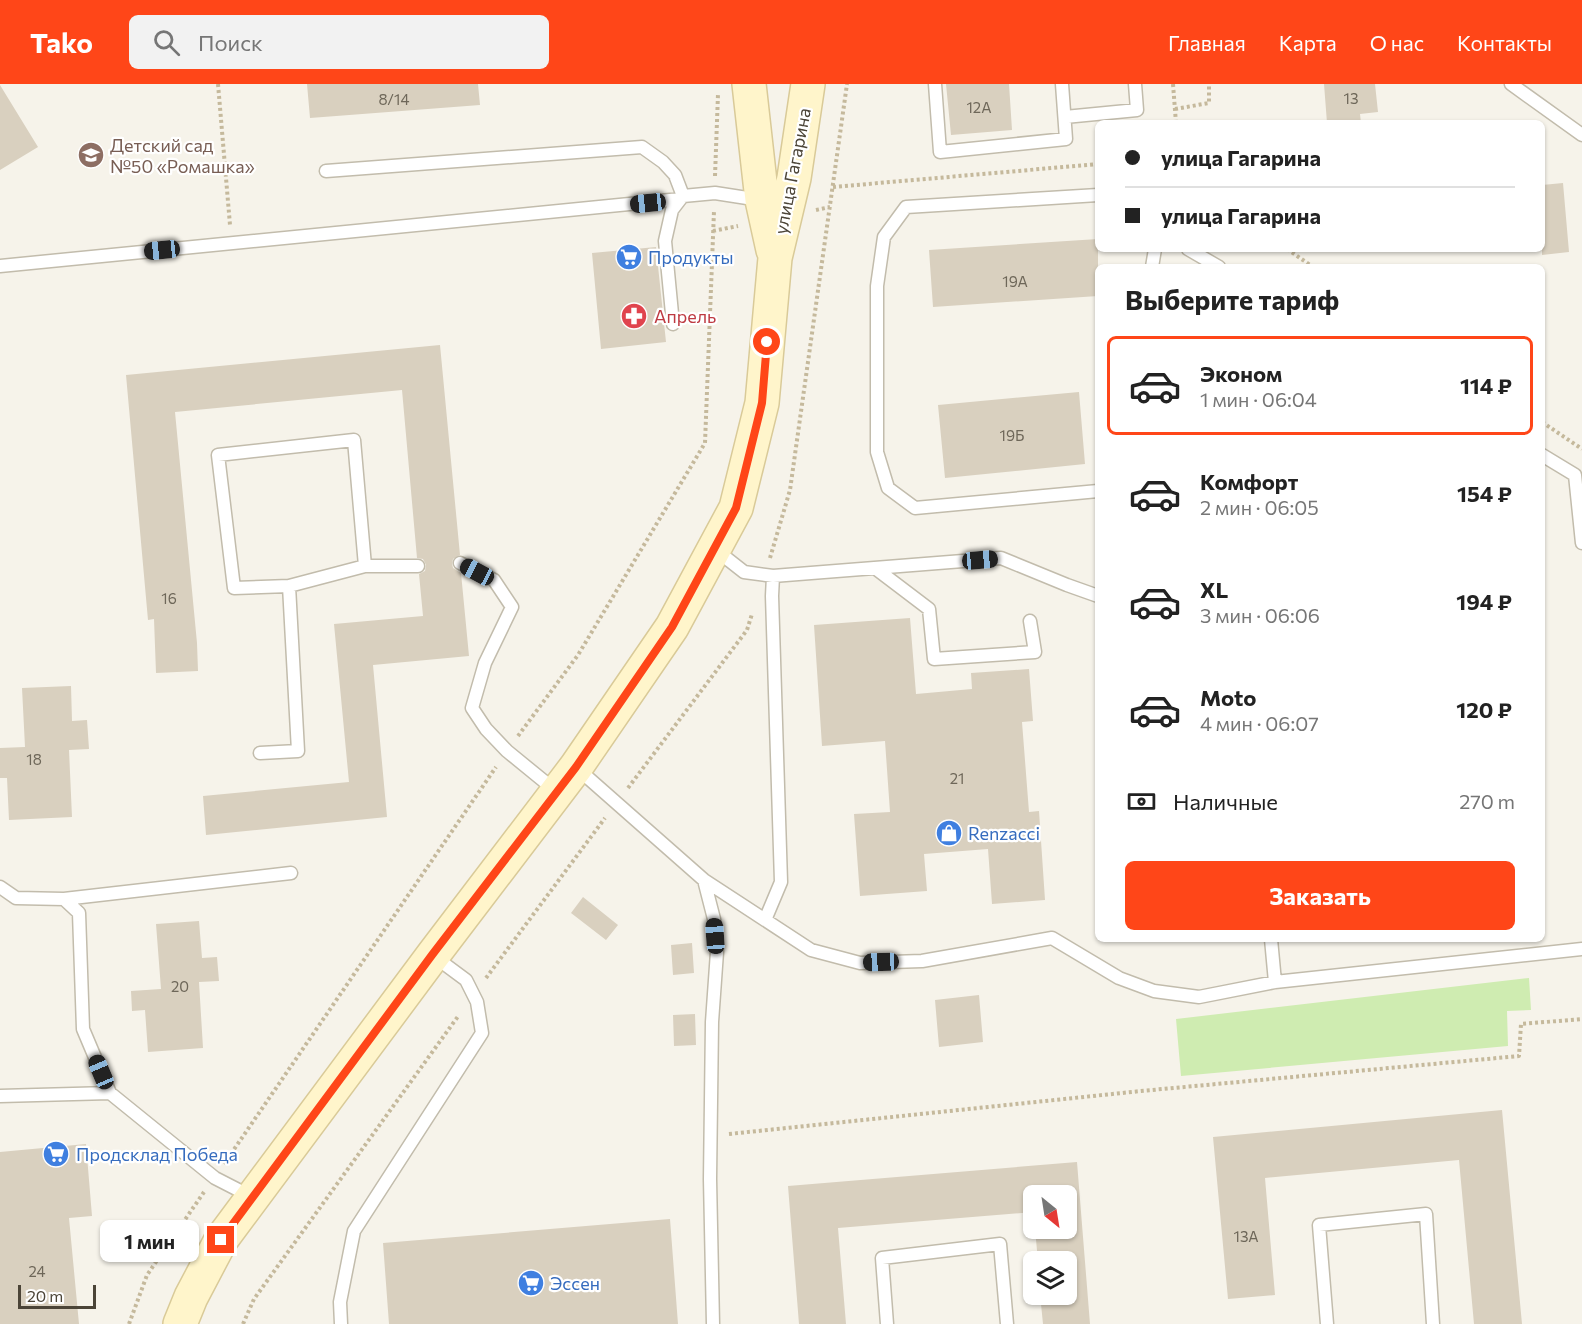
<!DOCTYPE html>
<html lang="ru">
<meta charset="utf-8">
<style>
body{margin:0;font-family:Commissioner,sans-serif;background:#f2f2f2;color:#222;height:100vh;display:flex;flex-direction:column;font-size:22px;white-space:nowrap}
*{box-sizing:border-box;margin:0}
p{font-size:20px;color:#767676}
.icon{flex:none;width:33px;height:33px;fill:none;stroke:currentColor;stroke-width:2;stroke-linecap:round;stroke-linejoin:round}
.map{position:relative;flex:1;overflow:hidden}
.panel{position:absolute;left:1095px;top:180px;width:450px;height:678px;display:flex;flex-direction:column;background:#fff;border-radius:9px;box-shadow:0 2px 4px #0004}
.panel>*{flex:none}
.hud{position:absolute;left:1095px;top:36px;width:450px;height:132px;border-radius:9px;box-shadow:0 2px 4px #0004;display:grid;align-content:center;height:132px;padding:0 30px;background:#fff}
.needle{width:39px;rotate:150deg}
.buttons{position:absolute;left:1023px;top:1101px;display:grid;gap:12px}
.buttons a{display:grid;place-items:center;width:54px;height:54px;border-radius:9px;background:#fff;box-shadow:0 2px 4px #0004;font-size:30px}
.scale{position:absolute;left:18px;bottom:15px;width:78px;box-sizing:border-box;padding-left:6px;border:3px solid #4b4437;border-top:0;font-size:16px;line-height:21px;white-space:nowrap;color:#4b4437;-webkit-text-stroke:4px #fff;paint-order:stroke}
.end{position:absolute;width:27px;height:27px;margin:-14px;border:8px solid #ff4618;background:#fff;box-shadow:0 0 0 3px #fff}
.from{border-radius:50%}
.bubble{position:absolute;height:42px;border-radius:9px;background:#fff;box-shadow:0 2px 4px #0004;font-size:20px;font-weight:700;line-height:42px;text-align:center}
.car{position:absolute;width:18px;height:36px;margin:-18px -9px;border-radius:8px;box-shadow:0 0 4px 2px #0007;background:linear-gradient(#222 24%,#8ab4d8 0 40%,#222 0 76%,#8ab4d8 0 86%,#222 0)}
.hud b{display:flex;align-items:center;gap:21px;height:57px;font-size:22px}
.hud b+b{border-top:2px solid #e0e0e0}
.hud i{width:15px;height:15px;background:#222}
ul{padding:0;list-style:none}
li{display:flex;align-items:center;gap:18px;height:99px;margin:0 12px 9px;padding:0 18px;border:3px solid transparent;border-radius:9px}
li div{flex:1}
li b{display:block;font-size:22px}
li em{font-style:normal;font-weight:700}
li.current{border-color:#ff4618}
li>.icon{width:54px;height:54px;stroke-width:1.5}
h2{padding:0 30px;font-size:27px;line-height:72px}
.pay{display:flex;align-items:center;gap:15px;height:66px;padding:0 30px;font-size:22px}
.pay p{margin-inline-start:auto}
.cta{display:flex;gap:12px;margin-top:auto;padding:12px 30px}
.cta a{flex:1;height:69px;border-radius:9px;background:#ff4618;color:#fff;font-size:24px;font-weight:700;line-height:69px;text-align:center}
header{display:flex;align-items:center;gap:36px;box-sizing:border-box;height:84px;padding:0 30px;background:#ff4618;color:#fff}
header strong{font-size:28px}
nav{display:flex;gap:33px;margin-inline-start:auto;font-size:21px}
.search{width:420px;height:54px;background:#f2f2f2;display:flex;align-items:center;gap:15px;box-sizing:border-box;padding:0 21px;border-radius:9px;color:#767676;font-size:22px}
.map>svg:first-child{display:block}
.green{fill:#cfecb1}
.building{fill:#d9d0bf}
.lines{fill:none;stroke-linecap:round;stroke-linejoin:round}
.lane-casing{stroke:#c2bcac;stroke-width:15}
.secondary-casing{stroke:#d9ca98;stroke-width:36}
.path{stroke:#c5b99c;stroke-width:4;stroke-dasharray:3 3;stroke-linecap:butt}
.lane{stroke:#fff;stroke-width:12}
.secondary{stroke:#fff5cb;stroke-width:33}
.route{stroke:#ff4618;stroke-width:8}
.labels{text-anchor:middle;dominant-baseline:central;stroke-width:4.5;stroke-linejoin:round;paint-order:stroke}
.number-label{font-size:15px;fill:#6e6759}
.education-label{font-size:18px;fill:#785e54;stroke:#fff;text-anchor:start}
.street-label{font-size:18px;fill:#4b4437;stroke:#fff}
.shop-label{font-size:18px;fill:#366cbe;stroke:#fff;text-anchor:start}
.health-label{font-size:18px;fill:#be3a42;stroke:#fff;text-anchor:start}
</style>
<header>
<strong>Tako</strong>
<div class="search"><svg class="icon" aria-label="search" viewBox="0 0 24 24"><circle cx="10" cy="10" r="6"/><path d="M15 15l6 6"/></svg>Поиск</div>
<nav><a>Главная</a><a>Карта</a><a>О нас</a><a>Контакты</a></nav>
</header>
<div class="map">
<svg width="1582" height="1240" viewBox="0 0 1582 1240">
<rect width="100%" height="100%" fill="#f6f3ea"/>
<path class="green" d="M1529 894 1531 926 1507 927 1508 962 1181 992 1176 935Z"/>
<path class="building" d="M307 0H478L480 21 310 34Z
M946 0H1009L1012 46 951 51Z
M1324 0H1375L1378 28 1360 30 1361 39H1327Z
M0 1 38 63 0 86Z
M1563 99 1569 168 1542 171V101Z
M1098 155V212L933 223 929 166Z
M656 163 666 258 601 265 592 169Z
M440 261 460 471 453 475 452 480 453 484 461 489 469 572 373 581 387 733 206 751 203 712 349 698 334 540 423 532 419 490 425 487 426 481 423 475 417 474 402 306 175 328 197 559 198 587 156 589 154 535 148 536 126 291Z
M1079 308 1085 380 945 394 938 321Z
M910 534 916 610 972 605 971 589 1029 585 1033 637 1022 638 1029 728 1039 727 1045 816 992 820 988 765 924 770 927 807 860 812 854 730 890 728 885 657 822 662 814 541Z
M71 602 72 637 87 636 89 665 69 666 72 733 9 736 7 694H0V664L25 663 22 604Z
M583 813 618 841 606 856 571 829Z
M199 837 202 874 217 873 219 897 199 898 203 964 148 968 145 926 132 927 131 907 161 905 156 840Z
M692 859 694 889 673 891 671 861Z
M979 911 983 958 939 963 935 916Z
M695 930 696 961 674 962 673 931Z
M1502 1026 1522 1240H1474L1459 1076 1265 1094 1275 1211 1228 1215 1213 1053Z
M86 1060 92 1132 69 1134 79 1240H0V1068Z
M1077 1078 1090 1240H1043L1040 1210H1066V1178H1038L1035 1144H1066V1112H1034V1128L838 1144 846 1240H799L788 1102Z
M670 1135 678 1240H389L383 1159Z"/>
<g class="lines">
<defs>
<path id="lane" d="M935 0 940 68 1066 55 1062 0
M1511 0 1582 51
M1065 33 1137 26 1135 0
M326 87 642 63 663 78 675 91 683 112 715 109 760 116
M1098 111 906 123 884 153 877 202V368L888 404 915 424 1098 407
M1188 165 1219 183
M0 182 680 115
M1152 183 1155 165
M673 240 665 157 672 126 682 113
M1542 371 1575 391 1582 459
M716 466 744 488 773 492 1001 474 1067 501 1098 512
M460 479 494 496 512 523 485 579 472 624 486 645 507 667 556 707
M875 484 929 525 934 575 1035 568 1030 537
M289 502 234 504 218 371 354 356 365 482
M260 669 298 667 289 502 365 482H418
M578 685 704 796 811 866 860 879 922 877 1052 854 1119 894 1154 907 1199 913 1275 898 1582 865
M704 796 714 835 717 868 712 938 710 1095 713 1240
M0 803 16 814 64 815
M765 836 781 798 772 512 773 492
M1271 855 1275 898
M0 1012 110 1009
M252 1113 215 1094 110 1009 83 945 79 829 64 815 291 789
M341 1240 340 1218 354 1147 482 949 477 918 466 896 435 873
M887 1240 882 1174 1000 1160 1007 1240
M1327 1240 1319 1141 1426 1130 1433 1240"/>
<path id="secondary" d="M749 0 762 116 773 166
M180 1240 191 1213 221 1156 433 871 576 683 672 543 736 424 762 319 775 174 794 94 808 0"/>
</defs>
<use href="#lane" class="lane-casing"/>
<use href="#secondary" class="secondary-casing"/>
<path class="path" d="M218 0 230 141
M1173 0 1176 39
M1175 25 1209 19V0
M715 92 718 10
M833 103 1098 80
M816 126 830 123
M713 147 738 142
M1287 165 1313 183
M1542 338 1582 365
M770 474 790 406 847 0
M518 652 578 571 705 359 714 127
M628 704 747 546 752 530
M486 894 605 734
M729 1050 1141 1007 1519 972 1521 940 1582 935
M224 1080 496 683
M129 1240 147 1191 204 1108
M243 1240 254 1215 459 931"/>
<use href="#lane" class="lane"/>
<use href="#secondary" class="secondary"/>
</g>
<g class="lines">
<path class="route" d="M221 1156 432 871 576 683 672 543 736 424 762 319 767 258"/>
</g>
<defs>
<symbol id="school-disc" viewBox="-11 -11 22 22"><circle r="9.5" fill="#8d6e63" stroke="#fff"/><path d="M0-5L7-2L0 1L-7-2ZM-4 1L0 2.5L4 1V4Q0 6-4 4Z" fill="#fff"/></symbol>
<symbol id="supermarket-disc" viewBox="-11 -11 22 22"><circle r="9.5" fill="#3f7fe0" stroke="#fff"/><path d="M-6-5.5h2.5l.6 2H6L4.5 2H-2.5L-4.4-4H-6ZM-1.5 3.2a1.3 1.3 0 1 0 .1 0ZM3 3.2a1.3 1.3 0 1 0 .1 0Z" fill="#fff"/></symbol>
<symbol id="pharmacy-disc" viewBox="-11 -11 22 22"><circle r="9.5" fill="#e0444e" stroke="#fff"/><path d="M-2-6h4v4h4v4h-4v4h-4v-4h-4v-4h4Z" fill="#fff"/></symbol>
<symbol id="shop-disc" viewBox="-11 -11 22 22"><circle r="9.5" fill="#3f7fe0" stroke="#fff"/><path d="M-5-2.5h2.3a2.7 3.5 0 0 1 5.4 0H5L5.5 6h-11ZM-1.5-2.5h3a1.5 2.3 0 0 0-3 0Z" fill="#fff"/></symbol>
</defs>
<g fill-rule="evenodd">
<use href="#school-disc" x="76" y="56" width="30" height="30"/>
<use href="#supermarket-disc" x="614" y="158" width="30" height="30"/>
<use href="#pharmacy-disc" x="619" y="217" width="30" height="30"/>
<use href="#shop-disc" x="934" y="734" width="30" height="30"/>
<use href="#supermarket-disc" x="41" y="1055" width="30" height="30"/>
<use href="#supermarket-disc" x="516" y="1184" width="30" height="30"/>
</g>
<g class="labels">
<g class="number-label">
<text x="1351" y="14">13</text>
<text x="394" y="15">8/14</text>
<text x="979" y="23">12А</text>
<text x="1015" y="197">19А</text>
<text x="1012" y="351">19Б</text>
<text x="169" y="514">16</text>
<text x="34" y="675">18</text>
<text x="957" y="694">21</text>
<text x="180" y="902">20</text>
<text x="1246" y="1152">13А</text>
<text x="37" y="1187">24</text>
</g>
<g class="education-label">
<text x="110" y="61">Детский сад<tspan x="110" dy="21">№50 «Ромашка»</tspan></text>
</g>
<g class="street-label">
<text transform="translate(792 87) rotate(-79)">улица Гагарина</text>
</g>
<g class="shop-label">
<text x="648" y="173">Продукты</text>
<text x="968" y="749">Renzacci</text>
<text x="76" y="1070">Продсклад Победа</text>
<text x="550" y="1199">Эссен</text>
</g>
<g class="health-label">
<text x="654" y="232">Апрель</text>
</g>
</g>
</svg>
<div class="buttons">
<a><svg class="needle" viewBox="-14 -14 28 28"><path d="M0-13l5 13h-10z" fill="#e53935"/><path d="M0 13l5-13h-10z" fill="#767676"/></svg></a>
<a><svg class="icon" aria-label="layers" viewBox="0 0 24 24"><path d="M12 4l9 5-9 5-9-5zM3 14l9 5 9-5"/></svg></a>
</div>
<div class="scale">20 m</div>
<i class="end from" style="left:767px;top:258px"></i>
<i class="end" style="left:221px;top:1156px"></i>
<div class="bubble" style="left:100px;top:1136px;width:99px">1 мин</div>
<i class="car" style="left:648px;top:119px;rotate:264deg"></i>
<i class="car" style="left:162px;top:166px;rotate:264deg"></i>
<i class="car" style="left:980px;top:476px;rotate:85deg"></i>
<i class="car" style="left:477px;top:488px;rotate:298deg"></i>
<i class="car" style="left:715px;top:852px;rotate:356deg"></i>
<i class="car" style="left:881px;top:878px;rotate:268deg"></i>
<i class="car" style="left:101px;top:988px;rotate:337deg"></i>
<div class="hud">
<b><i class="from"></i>улица Гагарина</b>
<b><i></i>улица Гагарина</b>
</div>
<section class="panel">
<h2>Выберите тариф</h2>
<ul>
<li class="current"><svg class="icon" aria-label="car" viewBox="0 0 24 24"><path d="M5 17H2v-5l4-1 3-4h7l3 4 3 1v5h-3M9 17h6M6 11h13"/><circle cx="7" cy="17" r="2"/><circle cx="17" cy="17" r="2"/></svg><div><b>Эконом</b><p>1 мин · 06:04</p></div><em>114 ₽</em></li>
<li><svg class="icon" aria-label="car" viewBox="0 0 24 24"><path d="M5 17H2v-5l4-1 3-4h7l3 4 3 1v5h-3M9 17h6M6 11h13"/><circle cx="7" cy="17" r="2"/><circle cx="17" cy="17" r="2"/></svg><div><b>Комфорт</b><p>2 мин · 06:05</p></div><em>154 ₽</em></li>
<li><svg class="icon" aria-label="car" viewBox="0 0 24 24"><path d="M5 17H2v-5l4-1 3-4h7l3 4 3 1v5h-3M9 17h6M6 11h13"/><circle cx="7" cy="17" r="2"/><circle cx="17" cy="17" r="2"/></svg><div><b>XL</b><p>3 мин · 06:06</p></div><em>194 ₽</em></li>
<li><svg class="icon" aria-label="car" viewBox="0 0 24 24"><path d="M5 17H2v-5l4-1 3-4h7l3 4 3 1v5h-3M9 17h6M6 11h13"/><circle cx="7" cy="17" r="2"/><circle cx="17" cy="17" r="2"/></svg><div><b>Moto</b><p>4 мин · 06:07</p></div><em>120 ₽</em></li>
</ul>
<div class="pay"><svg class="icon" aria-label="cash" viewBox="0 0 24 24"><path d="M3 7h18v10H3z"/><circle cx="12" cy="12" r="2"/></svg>Наличные<p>270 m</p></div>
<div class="cta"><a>Заказать</a></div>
</section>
</div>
